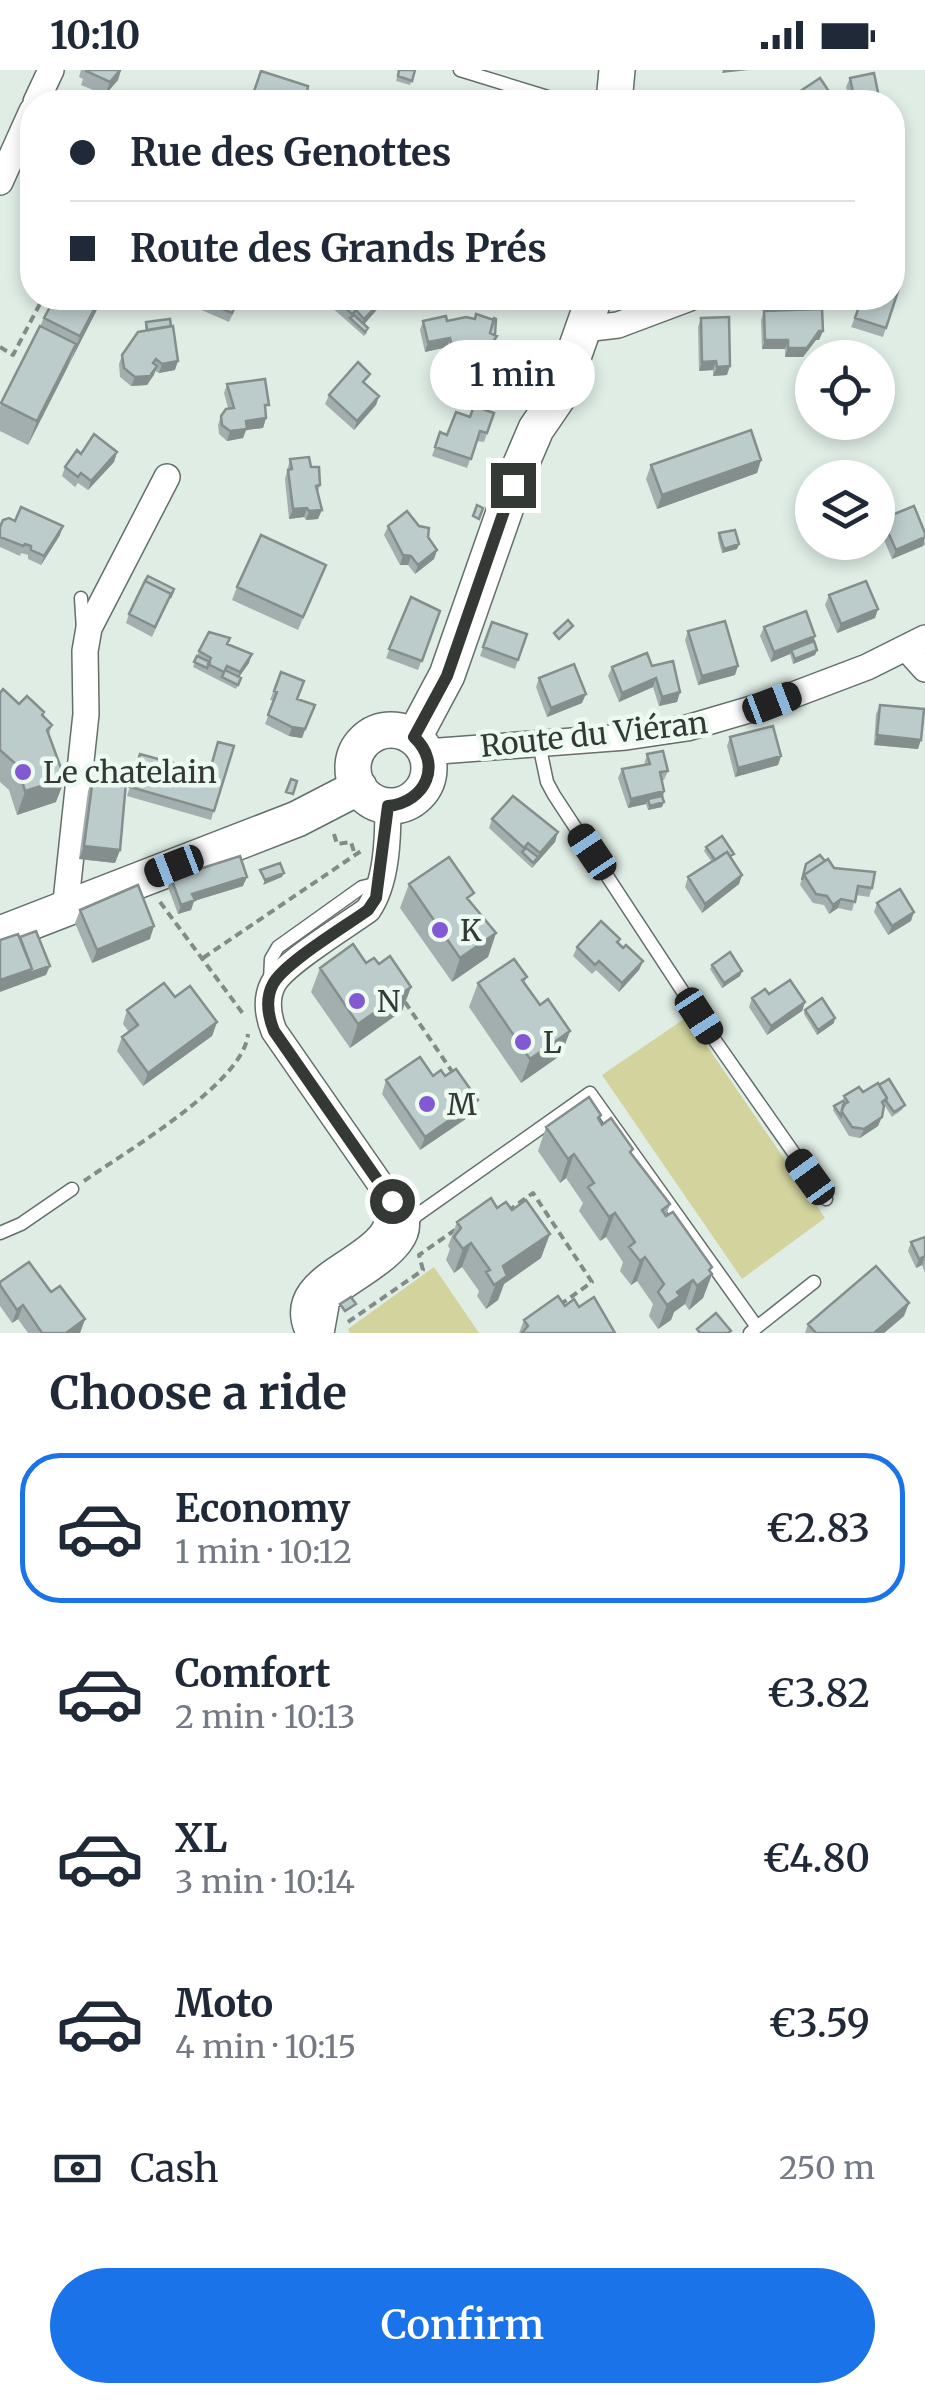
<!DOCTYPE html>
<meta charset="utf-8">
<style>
body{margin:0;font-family:Merriweather,serif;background:#f2f2f3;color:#1f2937;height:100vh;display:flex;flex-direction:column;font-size:38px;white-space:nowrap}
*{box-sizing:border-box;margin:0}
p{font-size:32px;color:#747a83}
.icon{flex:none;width:55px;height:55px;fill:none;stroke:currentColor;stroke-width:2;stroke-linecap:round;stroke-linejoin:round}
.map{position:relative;height:1263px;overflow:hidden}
.drawer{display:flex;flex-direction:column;background:#fff;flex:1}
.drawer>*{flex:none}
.top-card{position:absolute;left:20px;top:20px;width:885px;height:220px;border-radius:40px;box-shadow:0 5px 15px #0003;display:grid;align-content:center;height:220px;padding:0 50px;background:#fff}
.tools{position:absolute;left:795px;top:270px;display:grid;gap:20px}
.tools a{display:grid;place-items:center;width:100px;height:100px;border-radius:50%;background:#fff;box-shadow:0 5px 15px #0003;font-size:50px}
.end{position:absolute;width:45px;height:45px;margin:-22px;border:12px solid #343936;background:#fff;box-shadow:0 0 0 5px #fff}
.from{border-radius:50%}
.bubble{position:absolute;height:70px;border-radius:35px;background:#fff;box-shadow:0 5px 15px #0003;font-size:32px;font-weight:600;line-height:70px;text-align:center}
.car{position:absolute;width:30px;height:60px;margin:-30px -15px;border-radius:12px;box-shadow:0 0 8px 2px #0007;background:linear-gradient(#222 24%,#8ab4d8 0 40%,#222 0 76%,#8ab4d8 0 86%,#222 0)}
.top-card b{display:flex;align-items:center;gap:35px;height:95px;font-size:38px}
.top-card b+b{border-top:2px solid #e0e1e3}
.top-card i{width:25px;height:25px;background:#1f2937}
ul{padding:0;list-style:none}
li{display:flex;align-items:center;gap:30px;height:150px;margin:0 20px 15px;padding:0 30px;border:5px solid transparent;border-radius:40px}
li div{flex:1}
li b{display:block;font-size:38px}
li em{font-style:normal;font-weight:600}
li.active{border-color:#1a73e8}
li>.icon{width:90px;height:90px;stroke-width:1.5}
h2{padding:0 50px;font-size:45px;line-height:120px}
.pay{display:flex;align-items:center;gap:25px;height:110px;padding:0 50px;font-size:38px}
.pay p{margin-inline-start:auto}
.cta{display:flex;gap:20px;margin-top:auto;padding:20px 50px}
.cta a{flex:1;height:115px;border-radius:60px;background:#1a73e8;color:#fff;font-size:40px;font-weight:600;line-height:115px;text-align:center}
.status{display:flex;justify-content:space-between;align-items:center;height:70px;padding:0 50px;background:#fff;direction:ltr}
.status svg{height:28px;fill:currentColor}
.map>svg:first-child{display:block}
.green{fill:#d2d39d}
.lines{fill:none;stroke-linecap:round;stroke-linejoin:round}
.lane-casing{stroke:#636f69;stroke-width:15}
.street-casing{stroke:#636f69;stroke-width:28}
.secondary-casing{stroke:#636f69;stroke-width:38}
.path{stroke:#828b86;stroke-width:4;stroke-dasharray:8 5;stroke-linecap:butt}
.lane{stroke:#fff;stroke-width:12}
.street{stroke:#fff;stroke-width:25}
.secondary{stroke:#fff;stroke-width:35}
.wall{fill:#a2afae}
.shaded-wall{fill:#848f8d}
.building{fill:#bcccca;stroke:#848f8d;stroke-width:2.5}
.route{stroke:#343936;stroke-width:12}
.poi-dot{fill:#8259d3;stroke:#ecfaf2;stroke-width:4}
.labels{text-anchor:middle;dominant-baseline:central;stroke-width:9;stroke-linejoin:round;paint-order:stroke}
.street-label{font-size:30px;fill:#343936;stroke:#ecfaf2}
.poi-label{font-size:30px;fill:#343936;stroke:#ecfaf2;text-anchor:start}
</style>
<div class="status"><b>10:10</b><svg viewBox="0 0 49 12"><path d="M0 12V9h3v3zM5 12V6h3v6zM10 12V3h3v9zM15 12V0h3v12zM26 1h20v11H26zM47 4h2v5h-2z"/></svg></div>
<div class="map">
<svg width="925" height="1263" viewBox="0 0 925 1263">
<rect width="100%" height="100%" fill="#dfede5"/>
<path class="green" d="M687 947 825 1148 742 1209 602 1005Z
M434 1197 479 1263H350L348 1259Z"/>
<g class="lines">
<defs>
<path id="lane" d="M460 0 564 32
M81 528 83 560
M539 674 547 712 554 725 714 969 826 1129
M270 911 271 889 278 877 362 817 379 813
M407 1157 417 1145 590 1023 757 1257 750 1263
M0 1163 21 1154 72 1119
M757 1257 814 1212"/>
<path id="street" d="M36 32 51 0
M0 112 32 41
M584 259 618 255 690 228
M907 579 925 599
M426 682 626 667 687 658 772 633 867 597 925 568
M65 841 86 644 85 581 89 558 167 407
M309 1263C284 1213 353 1197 378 1168 388 1158 390 1144 392 1131
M321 1263 327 1230C349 1207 442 1170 392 1131L274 961C268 946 265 930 273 914 284 893 346 856 368 840 387 813 388 768 388 736"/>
<path id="secondary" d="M614 32 617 0
M353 698a38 38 0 1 1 76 0a38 38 0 1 1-76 0Z
M414 667 447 605 521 394 536 359 560 324 594 228
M0 864 297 749 359 717"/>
</defs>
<use href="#lane" class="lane-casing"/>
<use href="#street" class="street-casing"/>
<use href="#secondary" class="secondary-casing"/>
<path class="path" d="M0 277 13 285 43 228
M334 764 337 774 351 772 354 782
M160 832 244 945
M203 888 364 779
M405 932 453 1003
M84 1111C125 1082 244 1013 248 964
M508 1141 533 1123 592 1212 561 1234
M348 1252 423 1200 419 1185 455 1160"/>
<use href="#lane" class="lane"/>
<use href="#street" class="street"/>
<use href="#secondary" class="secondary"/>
</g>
<path class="wall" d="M81 0H121L118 10 105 25 81 15 83 9 79 7Z
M399 0H415L410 15 396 11Z
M261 1 307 22 340 32H250Z
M850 8 880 32H850L846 17Z
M32 78V121L27 118 31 108 22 104Z
M902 209 883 267 851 257 862 230 858 229 859 228H892Z
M103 228 28 375 0 361V337L1 333 44 248Z
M184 228H240L229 252 183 232Z
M321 228H387L364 254 367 263 364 266Z
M764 241 823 261 819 270H816L803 287H785V279H762L761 250Z
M701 248 727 305 713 306V300L699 301 698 257Z
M423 251H447L497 266 493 275 482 291 472 288 473 282 449 289 447 277 425 282 420 260Z
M146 252 175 300 159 303 155 301 147 315 131 316 120 307 119 294 122 285 145 260Z
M227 314 266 344V348L263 358 246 360 243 368 227 371 219 364 218 355 221 346 228 338 224 323Z
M366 314 379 326 376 335 354 360 325 334 329 325Z
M494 343 484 372 477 371 467 398 432 386 440 362 447 365 470 347Z
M117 382 114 392 88 420 78 413 75 417 62 406 65 397 81 384Z
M290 389 311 397 320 415 318 422V449L306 450 304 447 289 449 285 409Z
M761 390 757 403 657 439 646 409 651 395Z
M882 449 922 452 925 475 892 489 879 458Z
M388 456 428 467 437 480 434 489 415 504 408 495H400L384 465Z
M0 457 60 465 41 495 28 489V485L21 483 20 486 0 477Z
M719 463 739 474 737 479 722 483 718 468Z
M326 495 298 560 232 530 237 517Z
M174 519 152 567 126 553 129 544Z
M829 525 878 539 875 548 837 563 825 535Z
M411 527 440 541 418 600 386 588Z
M492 552 527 564 515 599 480 586Z
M764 557 814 571 817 580 815 585 793 594 790 584 771 592 760 566Z
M688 561 735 605 698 615 685 570Z
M230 568 228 574 249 593 239 607V613L236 619 193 597 199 581Z
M652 596 680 622 677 632 659 636 653 617 619 632 608 606 612 597Z
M281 602 297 629 315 635 302 668 289 666 265 654 274 631 270 630Z
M539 608 582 633 547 647 536 617Z
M0 623 43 646 52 655 49 664 56 732 17 745 9 720 0 712Z
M880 635 918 679 874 675 876 644Z
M730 667 781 686 778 695 735 707 727 676Z
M234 676 211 750 127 726 140 684 208 703Z
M647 684 668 701 664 710H662L664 721 662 737 648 740 646 734 628 738 618 708 622 699 644 695Z
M93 708 106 709 120 780 115 793 79 789 88 721Z
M492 749 558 762 555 772 532 798 489 758Z
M706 777 732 789 742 805 739 814 702 843 685 817 688 807 712 792 704 781Z
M825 791 872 818 869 827 856 825 852 841 838 838 829 844 824 835 813 833 800 815 806 794Z
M171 808 243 816 194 831 191 840 178 844 168 817Z
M409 814 471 832 496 863 488 887 452 912 400 838Z
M877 833 911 851 888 865 874 842Z
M80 840 150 869 92 893 75 853Z
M620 869 618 873 643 891 639 900 619 922 596 900 592 904 573 886 577 877Z
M366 893 379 894 411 917 402 941 350 978 311 922 320 898Z
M712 895 742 901 740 906 722 918 710 899Z
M527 907 524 913 540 935 570 961 561 985 521 1013 469 937 478 913Z
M769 924 805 932 802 941 767 965 749 937 752 928Z
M175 927 217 952 212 966 143 1016 117 981 122 967 129 962 123 954 127 940Z
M805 940 834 953 817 965 804 944Z
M445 1006 478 1030 473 1044 420 1080 382 1024 386 1010Z
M878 1013 903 1039 892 1047 885 1036 878 1056 860 1068 849 1066 833 1040 834 1036 843 1031 844 1026 863 1022Z
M601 1045 599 1050 631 1083 670 1134 666 1146 712 1204 703 1228 689 1240 685 1234 674 1242 671 1250 658 1259 649 1246 653 1234 637 1211 631 1215 620 1201 623 1192 606 1167 600 1171 579 1141 583 1133 566 1108 560 1113 538 1081 546 1057Z
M497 1138 541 1188 504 1214 498 1230 486 1239 477 1226 479 1221 462 1197 454 1203 446 1190 450 1179 448 1176 457 1152Z
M925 1167V1203L922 1195 916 1198 908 1181 911 1172Z
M0 1212 51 1222 85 1249 80 1263H28L18 1249 12 1253 0 1236Z
M565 1236 579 1237 615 1263H519L524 1250Z
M904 1246 884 1263H805L808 1254Z"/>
<path class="shaded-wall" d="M120 0H121L118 10 105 25 110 12Z
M723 0H749L722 3Z
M100 228H103L71 290 80 266Z
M384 228H387L361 258 364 249Z
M819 261H823L819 270H816L803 287H785L788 278Z
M450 268 447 277 425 282 428 272Z
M765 270H788L785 279H762Z
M477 272 473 282 449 289 453 280Z
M76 274 67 298 28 375 37 351Z
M178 291 175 300 159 303 162 294Z
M716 291 713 300 699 301 702 292Z
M157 296 154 305 147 315 131 316 135 307Z
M730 296 727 305 713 306 717 297Z
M379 326 376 335 354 360 357 351Z
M266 348 263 358 246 360 243 368 227 371 230 361 246 351Z
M117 382 114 392 88 420 91 411Z
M761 390 757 403 657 439 662 425Z
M307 438 304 447 289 449 293 439Z
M322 440 318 449 306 450 309 441Z
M63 456 60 465 41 495 44 486Z
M925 467 923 476 892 489 896 480Z
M739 474 737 479 722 483 724 479Z
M437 480 434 489 415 504 418 495Z
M403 485 411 486 408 495H400Z
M878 539 875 548 837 563 841 554Z
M815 566 812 576 791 580 790 584 771 592 774 582Z
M817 580 815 585 793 594 795 589Z
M252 584 249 593 236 611 240 602Z
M738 596 735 605 698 615 702 606Z
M656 608 653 617 619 632 622 623Z
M680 622 677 632 659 636 662 627Z
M586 624 582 633 547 647 551 638Z
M292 657 305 659 302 668 289 666Z
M877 665 921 670 918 679 874 675Z
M781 686 778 695 735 707 738 698Z
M65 709 56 732 17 745 25 721Z
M664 721 661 731 648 729 646 734 628 738 631 729Z
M664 732 662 737 648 740 650 736Z
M558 762 555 772 532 798 540 783Z
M84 776 120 780 115 793 79 789Z
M284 803 282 807 263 815 265 810Z
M742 805 739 814 702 843 705 834Z
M247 807 243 816 194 831 191 840 178 844 181 835 192 824Z
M841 829 838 838 829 844 833 835Z
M914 842 911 851 888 865 892 856Z
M154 856 150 869 92 893 97 880Z
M496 863 488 887 452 912 460 888Z
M643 891 639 900 619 922 622 913Z
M50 896 46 905 0 922V910L32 899Z
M742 901 740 906 722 918 724 913Z
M411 917 402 941 350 978 358 954Z
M805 932 802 941 767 965 771 956Z
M835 948 834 953 817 965 818 960Z
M217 952 212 966 143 1016 148 1003Z
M570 961 561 985 521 1013 530 989Z
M478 1030 473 1044 420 1080 425 1067Z
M882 1047 878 1056 860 1068 864 1059Z
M574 1084 566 1108 560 1113 568 1089Z
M615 1143 606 1167 600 1171 609 1147Z
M550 1164 541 1188 504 1214 498 1230 486 1239 503 1196Z
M471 1173 462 1197 454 1203 463 1179Z
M925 1186 922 1195 916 1198 919 1189Z
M645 1187 637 1211 631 1215 640 1191Z
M712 1197 708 1207 712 1204 703 1228 689 1240 697 1216Z
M693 1210 685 1234 674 1242 671 1250 658 1259 667 1235 677 1222Z
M909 1233 904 1246 884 1263H874Z
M23 1235 18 1249 12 1253 17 1240Z
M85 1249 80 1263H66Z"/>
<path class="building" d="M86 0H120L110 12 86 1Z
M399 0H415L412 11 398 6Z
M261 1 308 16 307 22 340 32H270L252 27Z
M874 3 880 32H855L850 8Z
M820 8 836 32H788L787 30Z
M470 23 500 32H467Z
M32 78V98L25 95Z
M892 206 902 209 886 258 855 248 862 228H892Z
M55 228H100L80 266 44 248Z
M197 228H239L232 243Z
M334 228H384L364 249 356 240 352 244Z
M822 239 823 261H819L807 278H788V270H765L764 241Z
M476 244 494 250 490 263 497 266 490 276 477 272 453 280 450 268 428 272 423 251 446 246 447 251 466 247 475 249Z
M354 245 368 258 365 262 350 248Z
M729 247 730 296 717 297 716 291 702 292 701 248Z
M494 248 496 249 495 265 490 263Z
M170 249 171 256 147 260 146 252Z
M40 256 76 274 37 351 1 333Z
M173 256 178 291 162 294 156 289 153 293 157 296 150 306 135 307 124 298 122 285 138 262Z
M474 276 488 281 484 287 474 284Z
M358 292 370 304 363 312 379 326 357 351 329 325Z
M265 309 269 335H265L266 348 246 351 247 359 230 361 222 355 221 346 226 339 234 338 227 314Z
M474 336 494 343 487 363 480 361 471 389 435 377 440 362 447 365 456 342 470 347Z
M751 360 761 390 662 425 651 395Z
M94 364 117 382 91 411 81 403 78 407 65 397 77 380 81 384Z
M309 387 311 397H319L320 415 316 416 322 440 309 441 307 438 293 439 288 400 292 399 290 389Z
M477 435 483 438 479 449 473 446Z
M914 436 925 463V467L896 480 882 449Z
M21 437 63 456 44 486 31 480V476L25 474 23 476 0 467V457L3 450 9 448 15 451Z
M407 441 419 456 429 458 428 467 437 480 418 495 411 486 403 485 388 456Z
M735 460 739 474 724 479 719 463Z
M261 465 326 495 303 547 237 517Z
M148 506 174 519 170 528 171 524 145 511Z
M145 511 171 524 155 557 129 544Z
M866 511 878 539 841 554 829 525Z
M411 527 440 541 422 591 389 579Z
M806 541 815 566 774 582 764 557Z
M568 550 573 556 559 569 554 563Z
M725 551 738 596 702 606 688 561Z
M492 552 527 564 518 590 483 577Z
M209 562 230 568 227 574 252 584 240 602 227 596 224 602 208 594 211 588 199 581Z
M814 571 817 580 795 589 791 580Z
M647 583 652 596 673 591 680 622 662 627 656 608 622 623 612 597Z
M197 586 210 592 207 598 194 592Z
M574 594 586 624 551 638 539 608Z
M225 600 241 608 238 615 222 607Z
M281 602 304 611 297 629 315 635 305 659 292 657 268 645 277 622 274 621Z
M3 619 19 634 27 626 44 642 42 645 52 655 47 660 65 709 25 721 18 696 0 680V623Z
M880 635 924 639 921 670 877 665Z
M773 656 781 686 738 698 730 667Z
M218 672 234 676 214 741 130 717 140 684 209 703Z
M663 681 668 701 660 702 664 721 631 729 622 699 650 694 647 684Z
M106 706V709L126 712 120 780 84 776 93 708Z
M291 709 297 711 293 724 286 722Z
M513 726 558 762 540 783 528 773 524 778 492 749Z
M662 726 664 732 650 736 648 729Z
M722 766 734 784 730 786 727 782 715 790 706 777Z
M526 778 538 787 533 793 522 782Z
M727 782 742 805 705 834 688 807Z
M820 785 825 791 804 805 802 810 806 794Z
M240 786 247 807 192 824 195 830 181 835 171 808Z
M449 787 474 823 467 828 496 863 460 888 409 814Z
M828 789 834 798 875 802 872 818 858 816 855 832 841 829 833 835 827 826 816 824 804 805Z
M280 793 284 803 265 810 260 800Z
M138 815 154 856 97 880 80 840Z
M900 819 914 842 892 856 877 833Z
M601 851 620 869 617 872 623 878 626 875 643 891 622 913 599 891 595 895 577 877Z
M36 861 50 896 30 903 32 899 20 867Z
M18 864 32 899 0 910V870Z
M353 874 366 893 374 888 379 894 390 886 411 917 358 954 320 898Z
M730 882 742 901 724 913 712 895Z
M514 889 527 907 522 910 540 935 548 929 570 961 530 989 478 913Z
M790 910 805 932 771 956 752 928 765 919 769 924Z
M164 913 175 927 190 916 217 952 148 1003 122 967 138 955 127 940Z
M822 928 835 948 818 960 805 940Z
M420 987 433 1006 441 1000 445 1006 456 999 478 1030 425 1067 386 1010Z
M889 1009 905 1035 894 1042 886 1031 887 1028 879 1015Z
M878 1013 887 1028 882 1032 884 1036 882 1047 864 1059 852 1057 842 1042 843 1035 848 1032 844 1026 859 1017 863 1022Z
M589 1027 601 1045 598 1048 602 1055 611 1048 633 1079 630 1082 670 1134 662 1140 666 1146 673 1142 712 1197 709 1200 712 1204 697 1216 693 1210 677 1222 680 1226 667 1235 658 1222 664 1214 645 1187 640 1191 629 1177 635 1172 615 1143 609 1147 588 1117 594 1113 574 1084 568 1089 546 1057Z
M843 1031 845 1034 842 1039 841 1046 834 1036Z
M491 1128 497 1138 506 1132 512 1140 526 1130 550 1164 503 1196 507 1206 494 1215 486 1202 490 1200 471 1173 463 1179 454 1167 461 1158 457 1152Z
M925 1167V1186L919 1189 911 1172Z
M29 1192 51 1222 60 1216 85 1249 66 1263H42L23 1235 17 1240 0 1215V1212Z
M876 1196 909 1233 874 1263H816L808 1254Z
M558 1226 565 1236 574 1229 579 1237 594 1227 615 1263H522L528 1256 524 1250Z
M351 1227 356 1234 345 1241 340 1234Z
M716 1243 731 1261 728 1263H700L697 1259Z"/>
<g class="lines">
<path class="route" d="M392 1131 274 961C268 946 265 929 273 914 284 893 346 856 368 840L376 828 388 736C426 732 443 694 414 667L447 606 513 415"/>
</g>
<g class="poi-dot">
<circle cx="23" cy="702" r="10"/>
<circle cx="440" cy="860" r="10"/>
<circle cx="357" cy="931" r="10"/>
<circle cx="523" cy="972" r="10"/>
<circle cx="427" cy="1034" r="10"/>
</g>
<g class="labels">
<g class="street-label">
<text transform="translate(594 664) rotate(-6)">Route du Viéran</text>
</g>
<g class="poi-label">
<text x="43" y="702">Le chatelain</text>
<text x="460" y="860">K</text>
<text x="377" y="931">N</text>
<text x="543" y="972">L</text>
<text x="447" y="1034">M</text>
</g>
</g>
</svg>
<div class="tools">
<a><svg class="icon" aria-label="locate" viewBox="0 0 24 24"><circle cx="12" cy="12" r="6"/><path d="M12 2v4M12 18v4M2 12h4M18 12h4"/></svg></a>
<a><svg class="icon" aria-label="layers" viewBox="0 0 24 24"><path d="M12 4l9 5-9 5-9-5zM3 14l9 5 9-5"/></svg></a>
</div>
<i class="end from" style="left:392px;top:1131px"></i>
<i class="end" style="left:513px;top:415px"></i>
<div class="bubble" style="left:430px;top:270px;width:165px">1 min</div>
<i class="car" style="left:772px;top:633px;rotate:69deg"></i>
<i class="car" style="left:592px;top:782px;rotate:326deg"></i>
<i class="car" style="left:174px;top:796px;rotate:249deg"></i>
<i class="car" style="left:699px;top:946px;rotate:147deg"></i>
<i class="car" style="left:810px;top:1107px;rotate:324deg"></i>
<div class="top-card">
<b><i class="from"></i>Rue des Genottes</b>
<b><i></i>Route des Grands Prés</b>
</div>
</div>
<section class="drawer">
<h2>Choose a ride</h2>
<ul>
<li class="active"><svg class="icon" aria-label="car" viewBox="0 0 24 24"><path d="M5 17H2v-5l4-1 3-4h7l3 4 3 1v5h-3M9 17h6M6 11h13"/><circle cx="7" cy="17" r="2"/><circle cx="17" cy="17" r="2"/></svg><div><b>Economy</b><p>1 min · 10:12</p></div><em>€2.83</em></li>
<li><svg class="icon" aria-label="car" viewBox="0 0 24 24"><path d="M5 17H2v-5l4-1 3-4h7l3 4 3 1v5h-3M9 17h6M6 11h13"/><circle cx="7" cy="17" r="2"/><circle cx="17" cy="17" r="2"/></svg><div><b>Comfort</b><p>2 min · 10:13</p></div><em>€3.82</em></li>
<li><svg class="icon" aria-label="car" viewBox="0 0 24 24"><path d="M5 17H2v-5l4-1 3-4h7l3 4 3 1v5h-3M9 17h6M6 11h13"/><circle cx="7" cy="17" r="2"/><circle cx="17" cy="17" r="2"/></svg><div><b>XL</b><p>3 min · 10:14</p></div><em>€4.80</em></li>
<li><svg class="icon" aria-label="car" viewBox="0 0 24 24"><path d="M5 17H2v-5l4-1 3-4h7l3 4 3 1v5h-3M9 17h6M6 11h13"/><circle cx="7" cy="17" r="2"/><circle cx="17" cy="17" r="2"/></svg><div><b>Moto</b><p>4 min · 10:15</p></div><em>€3.59</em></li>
</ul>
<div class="pay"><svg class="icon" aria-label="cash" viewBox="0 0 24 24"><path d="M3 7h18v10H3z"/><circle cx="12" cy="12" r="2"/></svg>Cash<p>250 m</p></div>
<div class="cta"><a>Confirm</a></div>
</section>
